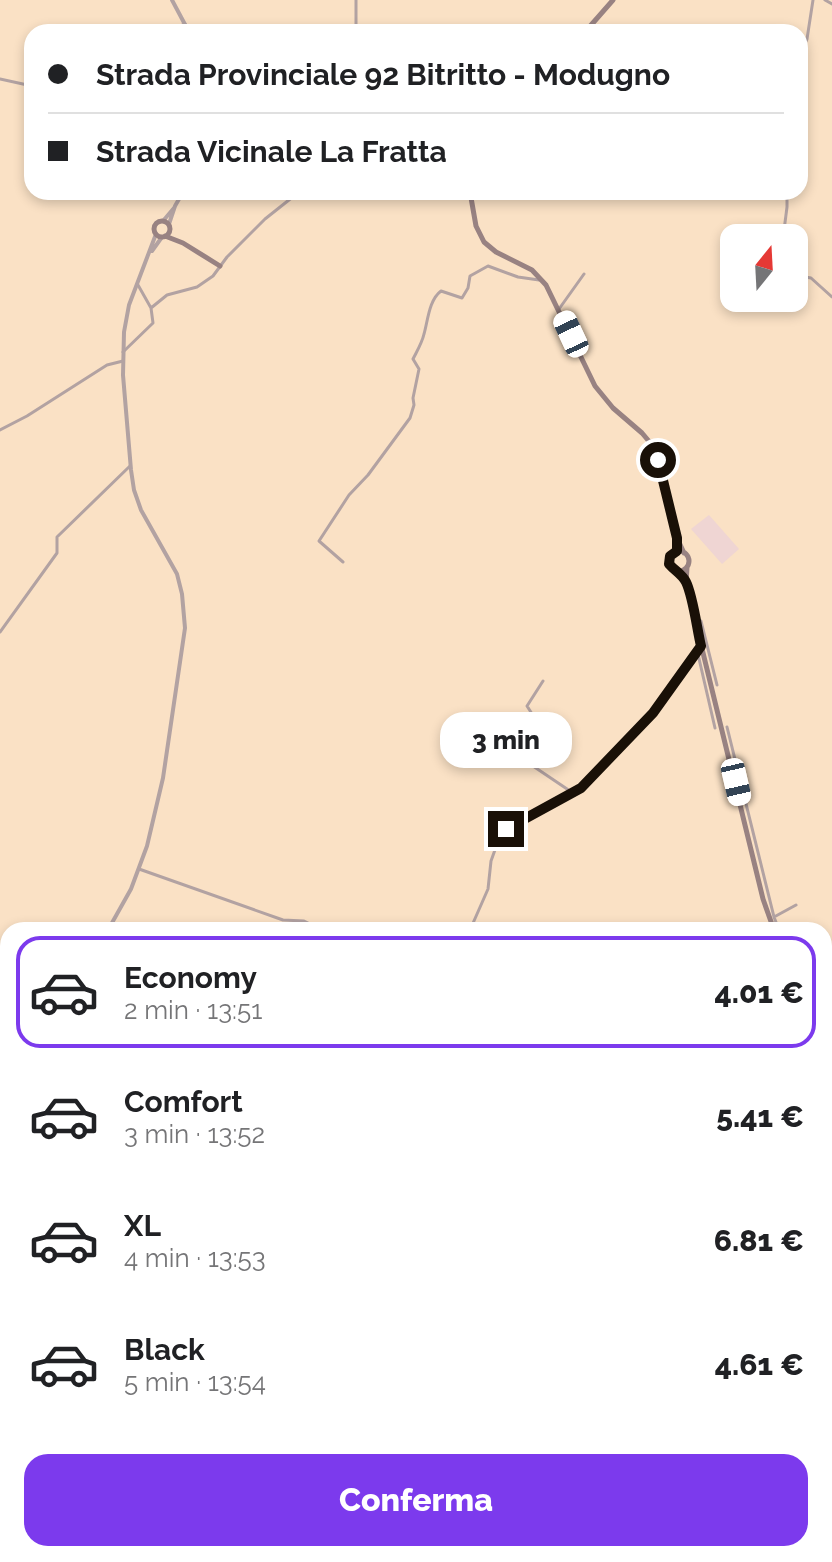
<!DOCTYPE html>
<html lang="it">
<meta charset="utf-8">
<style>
body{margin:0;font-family:Raleway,sans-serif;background:#f6f6f6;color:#202124;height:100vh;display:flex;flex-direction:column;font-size:30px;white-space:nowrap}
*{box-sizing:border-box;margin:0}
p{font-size:26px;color:#757577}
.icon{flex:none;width:44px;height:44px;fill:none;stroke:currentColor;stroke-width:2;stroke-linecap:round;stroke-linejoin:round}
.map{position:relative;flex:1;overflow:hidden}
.details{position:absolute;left:0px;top:922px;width:832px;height:640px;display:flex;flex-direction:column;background:#fff;border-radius:24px 24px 0 0;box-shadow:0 4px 12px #0003}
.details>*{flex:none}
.hud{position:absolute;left:24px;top:24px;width:784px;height:176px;border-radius:24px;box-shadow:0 4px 12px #0003;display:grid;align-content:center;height:176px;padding:0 24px;background:#fff}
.needle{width:52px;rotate:18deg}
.fabs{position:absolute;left:720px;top:224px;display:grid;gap:16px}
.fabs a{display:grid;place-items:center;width:88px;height:88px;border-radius:16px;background:#fff;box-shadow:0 4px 12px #0003;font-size:40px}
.end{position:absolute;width:36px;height:36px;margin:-18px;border:10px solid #191007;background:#fff;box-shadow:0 0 0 4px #fff}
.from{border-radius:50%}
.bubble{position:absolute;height:56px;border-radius:24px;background:#fff;box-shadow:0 4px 12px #0003;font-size:26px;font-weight:800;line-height:56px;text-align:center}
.car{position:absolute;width:24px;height:48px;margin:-24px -12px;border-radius:10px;box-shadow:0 0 6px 2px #0007;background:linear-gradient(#fff 24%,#345 0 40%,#fff 0 76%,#345 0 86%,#fff 0)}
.hud b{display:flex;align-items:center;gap:28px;height:76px;font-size:30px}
.hud b+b{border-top:2px solid #e0e0e0}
.hud i{width:20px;height:20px;background:#202124}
ul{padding:14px 0 0;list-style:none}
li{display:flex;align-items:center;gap:24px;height:112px;margin:0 16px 12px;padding:0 8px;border:4px solid transparent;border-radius:24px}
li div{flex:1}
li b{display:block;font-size:30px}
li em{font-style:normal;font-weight:800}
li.current{border-color:#7c3aed}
li>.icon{width:72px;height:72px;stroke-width:1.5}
.action{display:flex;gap:16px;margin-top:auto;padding:16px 24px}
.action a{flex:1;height:92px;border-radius:24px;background:#7c3aed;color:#fff;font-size:32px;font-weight:800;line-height:92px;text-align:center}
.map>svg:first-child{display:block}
.commercial{fill:#efd5d3}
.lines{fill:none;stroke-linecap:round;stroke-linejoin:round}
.minor{stroke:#b2a2a2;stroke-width:3}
.tertiary{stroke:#b2a2a2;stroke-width:4}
.secondary{stroke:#988282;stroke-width:5}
.trunk{stroke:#7e6161;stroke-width:7}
.route{stroke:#191007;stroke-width:10}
</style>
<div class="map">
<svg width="832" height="1562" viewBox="0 0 832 1562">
<rect width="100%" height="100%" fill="#fae1c5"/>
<path class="commercial" d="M709 515 739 549 722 564 691 529Z"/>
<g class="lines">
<path class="minor" d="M825 0 832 4
M91 32 95 26C124 29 158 36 185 24
M356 32V0
M800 54 807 39 813 0
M0 79 32 86
M783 238 787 207V192
M794 275 811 278 832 297
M151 308 167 295 197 287 213 276 227 257 265 219 299 192
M559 309 584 274
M123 352 153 323 151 308 138 285
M0 430 27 416 107 365 123 361
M343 562 319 541 349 495 368 475 410 418 414 405 413 398 419 369 413 359C417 351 422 343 424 334 428 320 429 300 441 291L462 298 468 288 470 276 488 266 518 277 539 280
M701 621 717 685
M0 632 57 553V537L130 466
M697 650 715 728
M543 681 527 706 534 717 524 760 573 793
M727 727 774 917
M139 869 283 920 304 921 320 929 326 930
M470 930 488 889 491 861 501 833 581 788 653 713 700 646
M779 930 774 917 796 905
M824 1000 832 1009
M832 1326V1332"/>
<path class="tertiary" d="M172 0 189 32
M163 221 174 208
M169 224 175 206 183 192
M152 251 162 237
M108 930 131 889 147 846 163 778 185 628 182 594 177 574 141 510 134 490 131 470 123 375 124 332 129 305 156 234
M0 1275 8 1241"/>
<path class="secondary" d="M585 32 613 0
M470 192 476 226 484 242 496 252 532 270 546 285 595 386 613 408 642 433 653 446 677 538 684 553
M154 229a8 8 0 1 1 16 0a8 8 0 1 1-16 0Z
M165 236 183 243 220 266
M669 561a10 10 0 1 1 20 0a10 10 0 1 1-20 0Z
M687 567 686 583 763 899 774 930
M824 1010 832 1019
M0 1365 8 1377"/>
<path class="trunk" d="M824 1364 832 1350
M826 1505 830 1513 829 1525
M755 1554 764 1562
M740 1562 743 1554
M783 1562 798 1554"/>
</g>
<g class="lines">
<path class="route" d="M506 829 581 788 653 713 701 646C697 629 693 596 686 582 682 574 675 571 669 564L670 556 677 551V538L658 460"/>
</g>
</svg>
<div class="fabs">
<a><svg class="needle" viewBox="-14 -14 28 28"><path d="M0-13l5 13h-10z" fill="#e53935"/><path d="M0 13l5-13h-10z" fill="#757577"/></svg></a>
</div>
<i class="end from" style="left:658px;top:460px"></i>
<i class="end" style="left:506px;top:829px"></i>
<div class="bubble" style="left:440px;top:712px;width:132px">3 min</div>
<i class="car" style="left:571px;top:334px;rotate:335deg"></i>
<i class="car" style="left:736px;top:782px;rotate:167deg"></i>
<div class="hud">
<b><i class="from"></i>Strada Provinciale 92 Bitritto - Modugno</b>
<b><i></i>Strada Vicinale La Fratta</b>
</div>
<section class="details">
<ul>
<li class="current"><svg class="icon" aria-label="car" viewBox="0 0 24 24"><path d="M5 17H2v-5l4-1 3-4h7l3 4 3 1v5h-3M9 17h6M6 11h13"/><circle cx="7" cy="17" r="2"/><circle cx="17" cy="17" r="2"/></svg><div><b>Economy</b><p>2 min · 13:51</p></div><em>4.01 €</em></li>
<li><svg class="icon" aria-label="car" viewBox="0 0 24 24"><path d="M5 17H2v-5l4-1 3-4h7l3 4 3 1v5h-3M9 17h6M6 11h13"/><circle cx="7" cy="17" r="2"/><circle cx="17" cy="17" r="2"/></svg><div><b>Comfort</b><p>3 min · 13:52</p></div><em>5.41 €</em></li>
<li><svg class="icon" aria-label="car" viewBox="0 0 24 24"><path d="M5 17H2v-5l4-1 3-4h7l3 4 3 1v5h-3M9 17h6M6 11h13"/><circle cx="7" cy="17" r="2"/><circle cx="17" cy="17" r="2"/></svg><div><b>XL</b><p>4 min · 13:53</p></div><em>6.81 €</em></li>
<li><svg class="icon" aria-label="car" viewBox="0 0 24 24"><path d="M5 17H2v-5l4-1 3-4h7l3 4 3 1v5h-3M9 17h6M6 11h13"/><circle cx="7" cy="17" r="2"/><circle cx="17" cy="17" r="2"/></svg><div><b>Black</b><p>5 min · 13:54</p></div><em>4.61 €</em></li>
</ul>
<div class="action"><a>Conferma</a></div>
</section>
</div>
